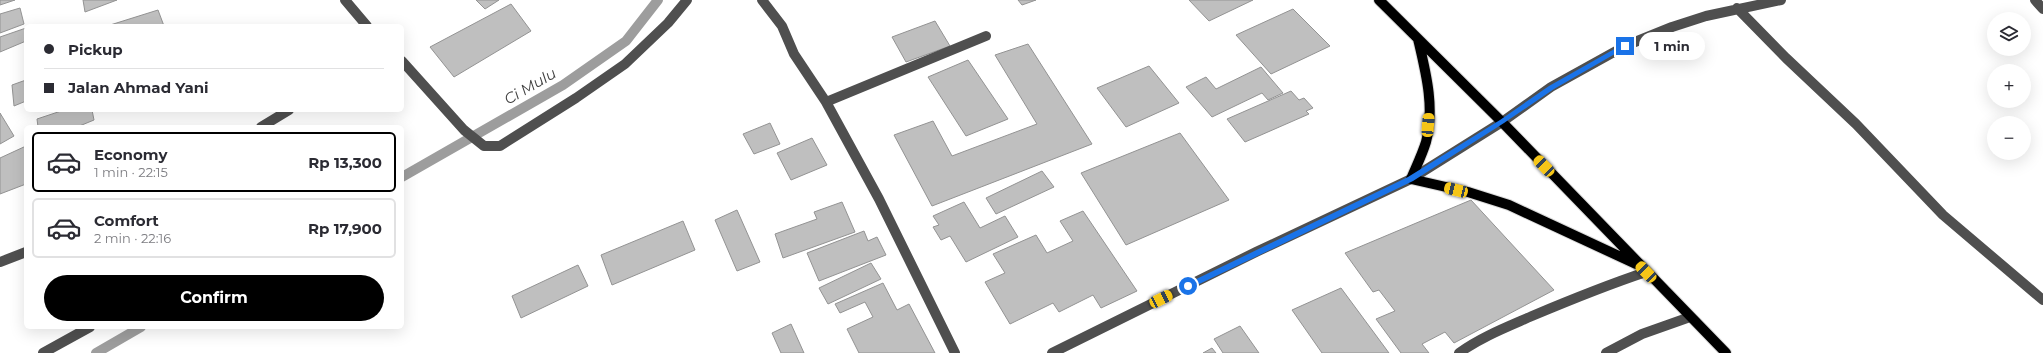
<!DOCTYPE html>
<meta charset="utf-8">
<style>
body{margin:0;font-family:Montserrat,sans-serif;background:#f7f7f7;color:#2b2b33;height:100vh;display:flex;flex-direction:column;font-size:15px;white-space:nowrap}
*{box-sizing:border-box;margin:0}
p{font-size:13px;color:#7c7c81}
.icon{flex:none;width:22px;height:22px;fill:none;stroke:currentColor;stroke-width:2;stroke-linecap:round;stroke-linejoin:round}
.map{position:relative;flex:1;overflow:hidden}
.sheet{position:absolute;left:24px;top:125px;width:380px;height:204px;display:flex;flex-direction:column;background:#fff;border-radius:6px;box-shadow:0 4px 16px #0002}
.sheet>*{flex:none}
.banner{position:absolute;left:24px;top:24px;width:380px;height:88px;border-radius:6px;box-shadow:0 4px 16px #0002;display:grid;align-content:center;height:88px;padding:0 20px;background:#fff}
.buttons{position:absolute;left:1987px;top:12px;display:grid;gap:8px}
.buttons a{display:grid;place-items:center;width:44px;height:44px;border-radius:50%;background:#fff;box-shadow:0 4px 16px #0002;font-size:20px}
.end{position:absolute;width:18px;height:18px;margin:-9px;border:5px solid #1a73e8;background:#fff;box-shadow:0 0 0 2px #fff}
.from{border-radius:50%}
.bubble{position:absolute;height:28px;border-radius:14px;background:#fff;box-shadow:0 4px 16px #0002;font-size:13px;font-weight:700;line-height:28px;text-align:center}
.car{position:absolute;width:12px;height:24px;margin:-12px -6px;border-radius:5px;box-shadow:0 0 3px 1px #0007;background:linear-gradient(#f5c518 24%,#345 0 40%,#f5c518 0 76%,#345 0 86%,#f5c518 0)}
.banner b{display:flex;align-items:center;gap:14px;height:38px;font-size:15px}
.banner b+b{border-top:1px solid #e1e1e2}
.banner i{width:10px;height:10px;background:#2b2b33}
ul{padding:7px 0 0;list-style:none}
li{display:flex;align-items:center;gap:12px;height:60px;margin:0 8px 6px;padding:0 12px;border:2px solid #e1e1e2;border-radius:6px}
li div{flex:1}
li b{display:block;font-size:15px}
li em{font-style:normal;font-weight:700}
li.current{border-color:#000}
li>.icon{width:36px;height:36px;stroke-width:1.5}
.action{display:flex;gap:8px;margin-top:auto;padding:8px 20px}
.action a{flex:1;height:46px;border-radius:24px;background:#000;color:#fff;font-size:16px;font-weight:700;line-height:46px;text-align:center}
.map>svg:first-child{display:block}
.lines{fill:none;stroke-linecap:round;stroke-linejoin:round}
.stream{stroke:#9d9d9d;stroke-width:10}
.building{fill:#bfbfbf;stroke:#939393}
.major-casing{stroke:#dbdbdb;stroke-width:12}
.minor{stroke:#4f4f4f;stroke-width:10}
.major{stroke:#000;stroke-width:10}
.route{fill:#1a73e8}
.labels{text-anchor:middle;dominant-baseline:central;stroke-width:3;stroke-linejoin:round;paint-order:stroke}
.water-label{font-size:15px;font-style:italic;fill:#3e3e3e;stroke:#fff}
</style>
<div class="map">
<svg width="2043" height="353" viewBox="0 0 2043 353">
<rect width="100%" height="100%" fill="#fff"/>
<g class="lines">
<path class="stream" d="M402 177 563 85 626 41 658 0
M96 353 141 327"/>
</g>
<path class="building" d="M0 0H15L0 5Z
M83 0H117L85 12Z
M476 0H499L485 9Z
M1018 0H1036L1022 5Z
M1189 0H1253L1209 21Z
M511 4 531 31 454 77 430 47Z
M20 8 24 24 0 33V14Z
M1293 9 1330 46 1271 74 1236 35Z
M158 10 164 26H107Z
M935 21 950 46 906 62 892 37Z
M26 28V41L0 52V37Z
M1028 44 1092 144 932 206 894 135 933 121 952 156 1037 124 995 55Z
M968 60 1008 119 966 136 928 77Z
M1149 66 1179 103 1126 127 1097 88Z
M1261 67 1283 93 1268 100 1262 93 1212 117 1186 87 1206 77 1216 89Z
M26 80V101L14 106 12 85Z
M1291 91 1299 100 1304 98 1313 108 1306 111 1309 114 1245 142 1227 119Z
M64 110H92L94 120 77 127H38L37 119Z
M0 113 14 136 0 144Z
M770 123 780 144 754 154 743 134Z
M1180 133 1229 200 1126 245 1081 173Z
M812 138 827 165 791 180 777 153Z
M26 146V184L0 194V158Z
M1042 171 1054 187 996 214 986 198Z
M1471 200 1554 290 1454 343 1445 332 1422 344 1429 353H1401L1376 319 1395 311 1379 290 1373 292 1345 253Z
M842 202 855 232 783 258 775 234 817 219 814 212Z
M964 202 980 228 1005 216 1018 237 966 262 950 236 941 240 933 227 939 225 933 216Z
M737 210 760 262 737 271 715 220Z
M1083 211 1137 291 1101 308 1093 295 1059 312 1053 303 1010 324 985 282 1005 273 993 254 1036 235 1047 253 1073 241 1060 221Z
M683 221 695 250 612 285 601 255Z
M864 231 868 241 877 237 886 255 819 281 807 253Z
M871 263 881 279 828 304 819 288Z
M578 265 588 286 521 318 512 296Z
M883 283 897 310 909 304 935 353H859L847 329 873 317 865 302 840 313 835 304Z
M1341 288 1389 353H1322L1292 310Z
M791 324 804 353H781L772 333Z
M1240 326 1259 353H1223L1214 339Z
M1212 348 1216 353H1203Z"/>
<g class="lines">
<defs>
<path id="major" d="M1379 0 1502 122 1726 353
M1418 39C1426 73 1435 108 1426 142 1422 155 1416 167 1411 179L1468 192 1509 205 1636 264"/>
</defs>
<use href="#major" class="major-casing"/>
<path class="minor" d="M345 0 367 26
M762 0 782 26 794 54 826 102 879 199 955 353
M2035 0 2043 9
M1737 8 1786 58 1856 124 1943 215 2043 300
M402 61 464 130 484 146H500L576 98 625 64 668 23 687 0
M826 102 986 36
M261 127 289 110
M0 262 26 252
M43 353 90 327
M1052 353 1256 252 1411 179 1502 122 1551 87 1625 46 1672 27 1706 16 1781 0
M1459 353C1481 337 1507 327 1532 316 1570 300 1607 285 1646 272
M1606 353 1642 334 1690 317"/>
<use href="#major" class="major"/>
</g>
<path class="route" d="M1625 43 1628 46 1627 47 1554 89 1504 123 1413 181 1191 288H1186V284L1408 177 1500 120 1549 86Z"/>
<g class="labels">
<g class="water-label">
<text transform="translate(530 86) rotate(-30)">Ci Mulu</text>
</g>
</g>
</svg>
<div class="buttons">
<a><svg class="icon" aria-label="layers" viewBox="0 0 24 24"><path d="M12 4l9 5-9 5-9-5zM3 14l9 5 9-5"/></svg></a>
<a>+</a>
<a>−</a>
</div>
<i class="end from" style="left:1188px;top:286px"></i>
<i class="end" style="left:1625px;top:46px"></i>
<div class="bubble" style="left:1639px;top:32px;width:66px">1 min</div>
<i class="car" style="left:1428px;top:125px;rotate:4deg"></i>
<i class="car" style="left:1544px;top:166px;rotate:316deg"></i>
<i class="car" style="left:1456px;top:190px;rotate:284deg"></i>
<i class="car" style="left:1646px;top:272px;rotate:316deg"></i>
<i class="car" style="left:1161px;top:299px;rotate:64deg"></i>
<div class="banner">
<b><i class="from"></i>Pickup</b>
<b><i></i>Jalan Ahmad Yani</b>
</div>
<section class="sheet">
<ul>
<li class="current"><svg class="icon" aria-label="car" viewBox="0 0 24 24"><path d="M5 17H2v-5l4-1 3-4h7l3 4 3 1v5h-3M9 17h6M6 11h13"/><circle cx="7" cy="17" r="2"/><circle cx="17" cy="17" r="2"/></svg><div><b>Economy</b><p>1 min · 22:15</p></div><em>Rp 13,300</em></li>
<li><svg class="icon" aria-label="car" viewBox="0 0 24 24"><path d="M5 17H2v-5l4-1 3-4h7l3 4 3 1v5h-3M9 17h6M6 11h13"/><circle cx="7" cy="17" r="2"/><circle cx="17" cy="17" r="2"/></svg><div><b>Comfort</b><p>2 min · 22:16</p></div><em>Rp 17,900</em></li>
</ul>
<div class="action"><a>Confirm</a></div>
</section>
</div>
